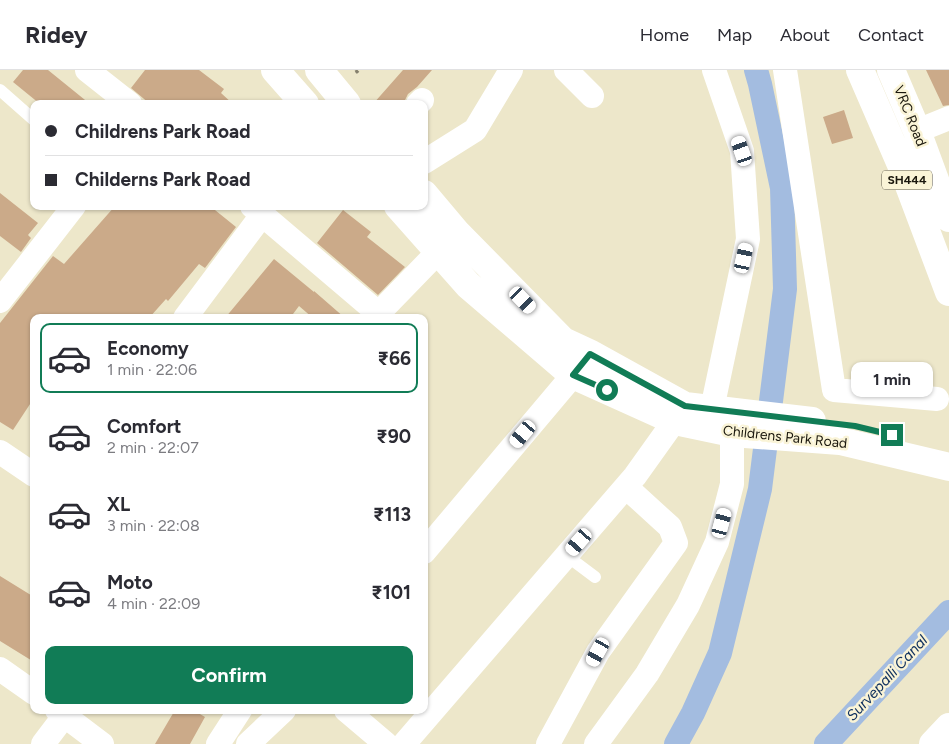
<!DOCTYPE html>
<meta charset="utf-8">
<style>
body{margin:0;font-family:Figtree,sans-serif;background:#f7f7f7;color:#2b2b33;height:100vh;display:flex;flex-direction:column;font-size:19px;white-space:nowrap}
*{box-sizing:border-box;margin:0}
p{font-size:16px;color:#7c7c81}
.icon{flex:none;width:28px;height:28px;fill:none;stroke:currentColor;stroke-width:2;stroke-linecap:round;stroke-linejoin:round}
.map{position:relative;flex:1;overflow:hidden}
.details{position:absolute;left:30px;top:244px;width:398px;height:400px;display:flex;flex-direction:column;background:#fff;border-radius:10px;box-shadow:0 1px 4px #0004}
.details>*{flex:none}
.hud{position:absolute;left:30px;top:30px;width:398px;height:110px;border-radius:10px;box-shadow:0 1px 4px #0004;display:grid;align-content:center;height:110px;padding:0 15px;background:#fff}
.end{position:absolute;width:22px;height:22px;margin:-11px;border:6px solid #117c56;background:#fff;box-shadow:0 0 0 2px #fff}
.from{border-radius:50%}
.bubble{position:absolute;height:35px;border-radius:10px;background:#fff;box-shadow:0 1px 4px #0004;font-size:16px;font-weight:700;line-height:35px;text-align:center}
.car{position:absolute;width:15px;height:30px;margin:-15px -8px;border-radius:6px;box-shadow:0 0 4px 1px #0007;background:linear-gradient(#fff 24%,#345 0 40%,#fff 0 76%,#345 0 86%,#fff 0)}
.hud b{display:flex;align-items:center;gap:18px;height:48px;font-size:19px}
.hud b+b{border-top:1px solid #e1e1e2}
.hud i{width:12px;height:12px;background:#2b2b33}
ul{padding:9px 0 0;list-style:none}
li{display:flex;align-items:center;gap:15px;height:70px;margin:0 10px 8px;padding:0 5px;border:2px solid transparent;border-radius:10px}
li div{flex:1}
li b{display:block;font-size:19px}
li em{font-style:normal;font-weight:700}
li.selected{border-color:#117c56}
li>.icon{width:45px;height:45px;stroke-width:1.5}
.cta{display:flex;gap:10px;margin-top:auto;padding:10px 15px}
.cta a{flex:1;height:58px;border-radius:10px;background:#117c56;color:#fff;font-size:20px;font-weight:700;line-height:58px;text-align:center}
header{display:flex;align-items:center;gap:30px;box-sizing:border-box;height:70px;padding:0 25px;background:#fff;border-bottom:1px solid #e1e1e2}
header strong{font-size:24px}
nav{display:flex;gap:28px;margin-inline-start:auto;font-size:18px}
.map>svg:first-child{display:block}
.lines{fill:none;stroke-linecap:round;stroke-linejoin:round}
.canal{stroke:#a3bce0;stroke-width:24}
.building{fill:#cbaa89}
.path{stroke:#86816e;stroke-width:3;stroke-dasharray:4 4;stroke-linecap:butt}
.lane{stroke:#fff;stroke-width:12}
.street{stroke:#fff;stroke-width:24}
.secondary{stroke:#fff;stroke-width:28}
.primary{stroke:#fff;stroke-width:28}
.route{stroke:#117c56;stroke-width:6}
.labels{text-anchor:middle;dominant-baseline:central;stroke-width:5;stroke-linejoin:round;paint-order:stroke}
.shield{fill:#faf4d7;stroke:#5d594a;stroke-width:1}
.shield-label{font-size:12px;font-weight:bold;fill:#1a170d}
.street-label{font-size:14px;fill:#1a170d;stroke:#faf4d7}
.water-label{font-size:15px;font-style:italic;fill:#123360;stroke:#faf4d7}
</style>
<header>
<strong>Ridey</strong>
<nav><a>Home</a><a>Map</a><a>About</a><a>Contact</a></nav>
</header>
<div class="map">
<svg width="949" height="674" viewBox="0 0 949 674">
<rect width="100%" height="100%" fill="#ede7ca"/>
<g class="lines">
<path class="canal" d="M676 674 693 643 720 583 760 419 785 219 782 118 760 14 756 0
M826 674 949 542"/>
</g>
<path class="building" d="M23 0H48L90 34H40L13 12Z
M145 0H199L224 19 221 23 233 34H150L131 18Z
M403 0H432L417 17 408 24 403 34H373Z
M926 0H949V35L943 36Z
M844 40 853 68 832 74 823 47Z
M0 123 38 153 28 165 31 168 21 182 0 166Z
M115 136H210L236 157 205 198 199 194 168 231 166 229 149 248H34V328L13 360 0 352V253L53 186 64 194Z
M343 140 371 162 367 167 405 197 378 225 317 173Z
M274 189 314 222V221L345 248H313L299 236 290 248H225Z
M0 506 34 527V592L0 571Z
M175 640H193L205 647 190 674H155Z"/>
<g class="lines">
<path class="path" d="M356 0 357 2 359 0"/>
<path class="lane" d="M0 20 34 50
M567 486 595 507"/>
<path class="street" d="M87 0 130 34
M566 0 592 26
M785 0 834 320 937 329
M418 34 422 30
M917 61 949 48
M424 92 475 60 511 0
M252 136 378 243
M0 231 74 136
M185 248 262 145
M374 248 438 182
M712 339 748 169 742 81 714 0
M0 382 34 405
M424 482 585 291
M0 599 34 623
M57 640 102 674
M346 640 386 674
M43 674 65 645
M218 674 240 640
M248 674 284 640
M404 674 635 406 685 336
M548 674 598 582 676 473 670 457 626 417
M596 674 647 604 688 535 717 472 732 414V345"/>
<path class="secondary" d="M275 0 305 34
M319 0 347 34
M424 124 456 162 563 271 591 284 685 336 812 351
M398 136 468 215 573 305 675 351 732 363 840 371 949 397
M933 674 949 657"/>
<path class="primary" d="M860 0 902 97 949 222
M891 0 917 61 949 148"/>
</g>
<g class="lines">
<path class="route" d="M607 320 573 305 590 284 685 336 855 356 892 365"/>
</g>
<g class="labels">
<rect class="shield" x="882" y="100.5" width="50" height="19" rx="4"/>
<g class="shield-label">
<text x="907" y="110">SH444</text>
</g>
<g class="street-label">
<text transform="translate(910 46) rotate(68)">VRC Road</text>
<text transform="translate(785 367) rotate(6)">Childrens Park Road</text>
</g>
<g class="water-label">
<text transform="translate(887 608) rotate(-47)">Survepalli Canal</text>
</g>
</g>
</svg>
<i class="end from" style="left:607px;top:320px"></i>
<i class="end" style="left:892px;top:365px"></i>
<div class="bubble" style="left:851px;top:292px;width:82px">1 min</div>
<i class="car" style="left:742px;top:81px;rotate:341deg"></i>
<i class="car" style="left:744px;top:188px;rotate:12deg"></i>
<i class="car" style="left:523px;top:230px;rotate:136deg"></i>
<i class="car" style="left:523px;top:364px;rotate:220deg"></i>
<i class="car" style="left:722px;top:453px;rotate:15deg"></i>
<i class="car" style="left:579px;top:472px;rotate:221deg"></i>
<i class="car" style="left:598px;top:582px;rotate:209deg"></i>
<div class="hud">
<b><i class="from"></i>Childrens Park Road</b>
<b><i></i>Childerns Park Road</b>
</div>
<section class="details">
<ul>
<li class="selected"><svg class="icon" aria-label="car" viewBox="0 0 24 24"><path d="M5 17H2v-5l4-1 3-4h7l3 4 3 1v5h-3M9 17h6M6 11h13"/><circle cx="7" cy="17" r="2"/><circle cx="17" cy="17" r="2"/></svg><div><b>Economy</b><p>1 min · 22:06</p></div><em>₹66</em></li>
<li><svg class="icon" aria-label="car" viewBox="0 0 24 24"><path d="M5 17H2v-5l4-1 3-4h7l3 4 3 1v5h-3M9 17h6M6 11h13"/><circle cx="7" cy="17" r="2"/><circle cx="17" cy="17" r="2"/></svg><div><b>Comfort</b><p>2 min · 22:07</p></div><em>₹90</em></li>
<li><svg class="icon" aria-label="car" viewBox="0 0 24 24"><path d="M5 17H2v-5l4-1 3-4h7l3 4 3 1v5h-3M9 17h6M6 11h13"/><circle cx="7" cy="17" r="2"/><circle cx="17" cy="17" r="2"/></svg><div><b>XL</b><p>3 min · 22:08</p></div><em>₹113</em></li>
<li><svg class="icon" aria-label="car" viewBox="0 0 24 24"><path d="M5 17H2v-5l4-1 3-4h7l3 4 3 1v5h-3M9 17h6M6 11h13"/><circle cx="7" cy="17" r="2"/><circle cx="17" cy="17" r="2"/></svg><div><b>Moto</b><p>4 min · 22:09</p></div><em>₹101</em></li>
</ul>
<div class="cta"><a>Confirm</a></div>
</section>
</div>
